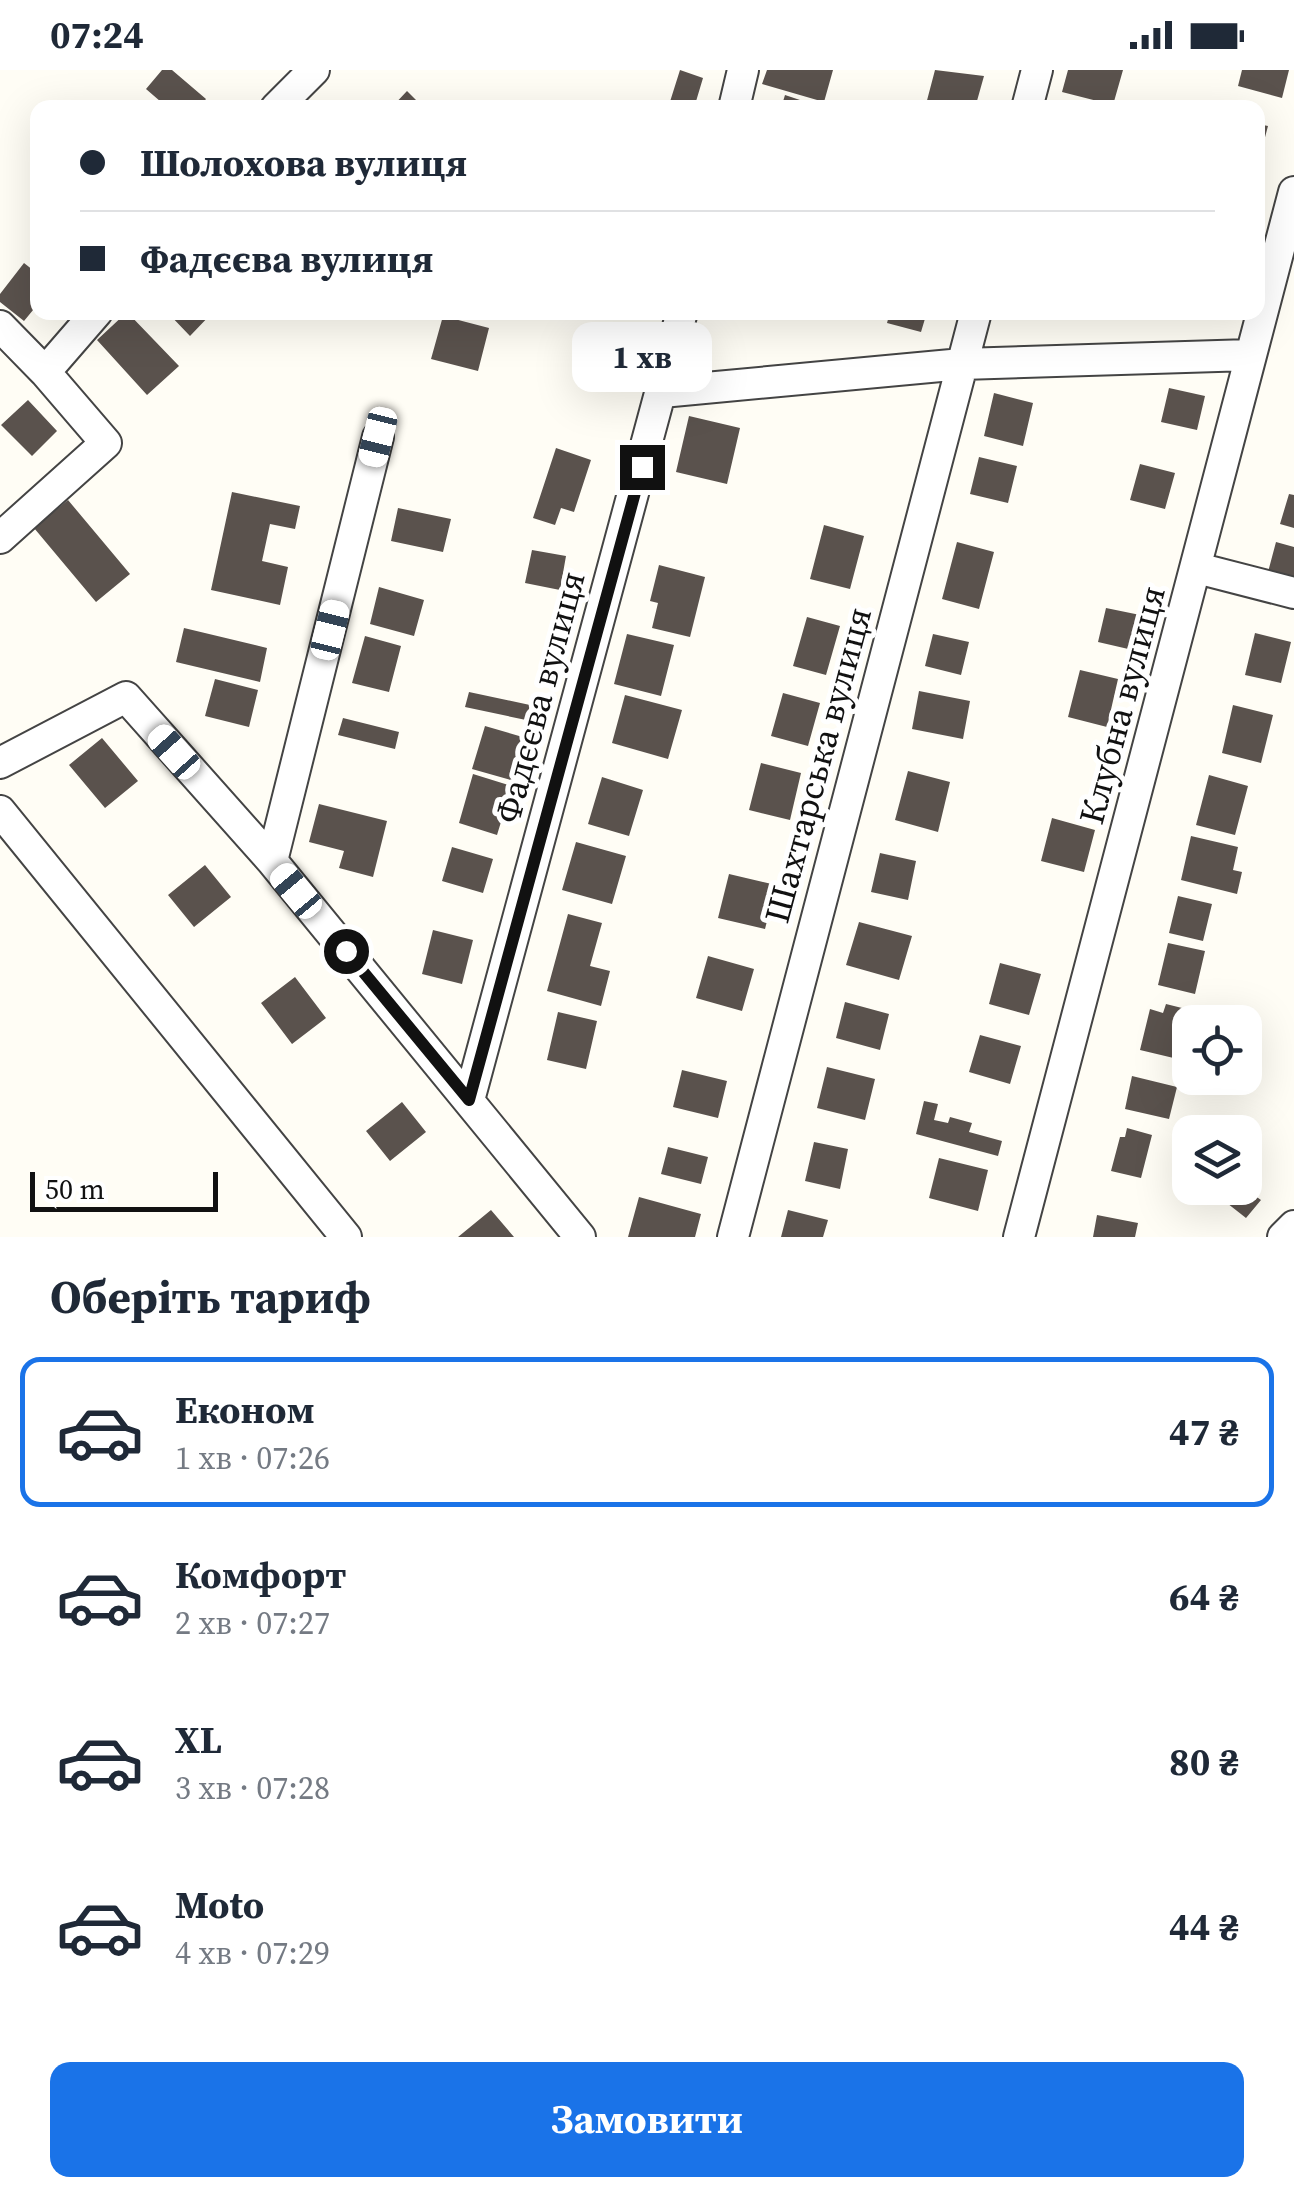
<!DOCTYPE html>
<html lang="uk">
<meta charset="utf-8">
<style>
body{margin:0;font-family:"Source Serif 4",serif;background:#f6f6f7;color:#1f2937;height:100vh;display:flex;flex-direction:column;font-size:38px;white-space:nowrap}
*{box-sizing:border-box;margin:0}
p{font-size:32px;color:#747a83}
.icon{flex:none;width:55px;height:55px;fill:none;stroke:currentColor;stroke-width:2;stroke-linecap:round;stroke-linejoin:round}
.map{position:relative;height:1167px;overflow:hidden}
.sheet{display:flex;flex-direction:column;background:#fff;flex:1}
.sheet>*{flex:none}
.top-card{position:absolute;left:30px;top:30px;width:1235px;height:220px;border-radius:20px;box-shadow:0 10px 40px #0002;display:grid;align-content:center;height:220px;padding:0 50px;background:#fff}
.fabs{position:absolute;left:1172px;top:935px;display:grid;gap:20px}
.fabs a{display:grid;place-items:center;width:90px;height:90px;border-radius:20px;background:#fff;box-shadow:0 10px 40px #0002;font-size:50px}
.scale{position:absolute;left:30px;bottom:25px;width:188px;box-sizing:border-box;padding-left:10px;border:5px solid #111;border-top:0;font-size:28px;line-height:35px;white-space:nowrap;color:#111;-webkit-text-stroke:8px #fff;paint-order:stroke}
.end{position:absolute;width:45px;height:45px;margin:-22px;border:12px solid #111;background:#fff;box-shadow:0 0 0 5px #fff}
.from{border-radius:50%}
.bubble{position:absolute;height:70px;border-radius:20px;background:#fff;box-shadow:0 10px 40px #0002;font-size:32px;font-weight:700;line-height:70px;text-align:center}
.car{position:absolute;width:30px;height:60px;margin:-30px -15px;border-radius:12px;box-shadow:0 0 8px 2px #0007;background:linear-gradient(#fff 24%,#345 0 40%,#fff 0 76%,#345 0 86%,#fff 0)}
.top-card b{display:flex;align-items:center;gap:35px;height:95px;font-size:38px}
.top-card b+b{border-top:2px solid #e0e1e3}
.top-card i{width:25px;height:25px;background:#1f2937}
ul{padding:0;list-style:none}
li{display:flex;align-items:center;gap:30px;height:150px;margin:0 20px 15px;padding:0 30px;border:5px solid transparent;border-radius:20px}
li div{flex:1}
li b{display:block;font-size:38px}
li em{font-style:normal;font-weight:700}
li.on{border-color:#1a73e8}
li>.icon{width:90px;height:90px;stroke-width:1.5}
h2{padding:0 50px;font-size:45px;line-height:120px}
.action{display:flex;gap:20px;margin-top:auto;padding:20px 50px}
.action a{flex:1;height:115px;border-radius:20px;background:#1a73e8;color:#fff;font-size:40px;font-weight:700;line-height:115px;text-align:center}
.status{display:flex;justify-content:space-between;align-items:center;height:70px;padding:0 50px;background:#fff;direction:ltr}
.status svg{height:28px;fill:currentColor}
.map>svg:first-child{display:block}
.building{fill:#5a524d}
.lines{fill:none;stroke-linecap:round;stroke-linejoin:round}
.minor-casing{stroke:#444;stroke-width:34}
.minor{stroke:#fff;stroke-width:30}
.route{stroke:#111;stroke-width:12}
.labels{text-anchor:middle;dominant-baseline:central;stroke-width:10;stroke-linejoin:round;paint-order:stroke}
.street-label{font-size:35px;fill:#111;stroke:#fff}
</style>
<div class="status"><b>07:24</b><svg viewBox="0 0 49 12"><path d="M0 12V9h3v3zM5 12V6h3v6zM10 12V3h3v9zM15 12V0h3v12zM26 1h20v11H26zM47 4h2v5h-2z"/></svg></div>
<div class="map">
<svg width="1294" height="1167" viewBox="0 0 1294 1167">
<rect width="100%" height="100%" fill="#fffdf5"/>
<path class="building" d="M162 0H172L206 29 199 38H168L146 19Z
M680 0 703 8 694 38H668Z
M767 0H833L824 32 762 14Z
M935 0 984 6 975 38H925Z
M1068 0H1123L1113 35 1062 22Z
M1242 0H1289L1282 28 1238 16Z
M407 21 424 38H391Z
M785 25 821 37V38H781Z
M1258 54 1268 56 1259 90H1258Z
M24 193 38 204V234L24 251 0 232V224Z
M127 242 179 296 147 325 97 270Z
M167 242H213L190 266Z
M890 242H927L921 262 887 253Z
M443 246 489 258 478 301 431 289Z
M1169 318 1205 326 1197 360 1161 352Z
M994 323 1033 333 1023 376 984 366Z
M28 330 57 361 32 386 1 355Z
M689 346 740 358 727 414 676 402Z
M556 378 591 390 574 442 561 438 555 455 533 448Z
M979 387 1017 396 1008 433 970 424Z
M1140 394 1175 403 1165 439 1130 430Z
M232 422 300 436 295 459 270 454 262 491 288 497 280 535 211 520Z
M1289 424 1294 425V458L1280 454Z
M68 430 130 504 96 532 34 458Z
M398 438 451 449 443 482 391 471Z
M824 455 864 466 850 519 810 509Z
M957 472 994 482 979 539 942 529Z
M1276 472 1294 477V509L1268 502Z
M532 480 566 486 560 520 525 513Z
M659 495 705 507 690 567 652 558 658 533 650 531Z
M379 517 424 530 414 566 370 554Z
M1106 538 1145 546 1137 581 1098 572Z
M807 547 840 556 826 605 793 596Z
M184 558 267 578 260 612 176 592Z
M1255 563 1291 572 1281 613 1245 605Z
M627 564 674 575 661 626 614 614Z
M933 564 969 572 961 605 925 596Z
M365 566 401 576 389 622 352 613Z
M1080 600 1118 609 1107 657 1068 647Z
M215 609 258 620 249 657 205 646Z
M919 621 970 631 963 669 912 659Z
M469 622 530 635 526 650 465 637Z
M783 623 820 633 808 676 771 666Z
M625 625 682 640 668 689 612 673Z
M1233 635 1273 645 1261 693 1222 683Z
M343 648 399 662 395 679 338 665Z
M485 656 526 668 514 711 472 699Z
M102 668 138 711 105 738 69 695Z
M761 693 801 703 790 750 749 740Z
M908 701 950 712 938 762 895 750Z
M473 704 512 716 497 765 459 753Z
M1209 705 1248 716 1235 765 1196 755Z
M602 707 643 720 629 766 588 754Z
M319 734 387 751 373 807 339 798 344 781 309 772Z
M1052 748 1095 760 1084 802 1041 791Z
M1191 766 1238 777 1233 800 1242 802 1237 824 1181 810Z
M576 772 626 786 612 834 562 820Z
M452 777 493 789 483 823 442 811Z
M880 783 916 791 908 830 871 822Z
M205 795 231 827 194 857 168 825Z
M729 804 776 815 765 859 718 848Z
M1178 826 1212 834 1203 871 1169 863Z
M568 844 602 853 590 896 610 901 601 936 547 921Z
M859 852 912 866 899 910 846 895Z
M433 860 473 870 462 914 422 904Z
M1168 873 1205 881 1195 924 1158 915Z
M708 886 754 899 742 941 696 928Z
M1000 893 1041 904 1029 945 989 934Z
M295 907 326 948 292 974 261 933Z
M845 932 889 944 880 980 836 968Z
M1166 934 1194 941 1182 990 1140 980 1150 939 1163 943Z
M558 942 597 951 586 999 547 990Z
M980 965 1021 976 1010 1014 969 1002Z
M827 997 875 1009 865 1050 817 1038Z
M682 1000 727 1011 718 1048 673 1037Z
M1132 1006 1177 1017 1169 1049 1125 1039Z
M924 1031 938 1034 934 1050 948 1053 950 1047 972 1053 969 1062 1002 1071 998 1086 916 1064Z
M402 1032 426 1062 390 1091 366 1061Z
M1127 1058 1152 1065 1141 1108 1111 1101 1120 1067H1125Z
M814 1072 848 1079 840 1119 805 1111Z
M668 1077 708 1087 701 1114 661 1104Z
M939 1088 988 1100 978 1141 929 1128Z
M1225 1118H1244L1261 1130 1246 1148 1218 1126Z
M639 1127 701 1144 695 1167H628Z
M491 1140 514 1167H458Z
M788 1140 828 1150 823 1167H781Z
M1097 1145 1138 1153 1135 1167H1093Z"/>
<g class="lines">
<defs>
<path id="minor" d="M276 38 314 0
M734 38 743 0
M1027 38 1037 0
M0 256 45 302
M662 322 962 294 1250 285
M0 468 106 373 45 302 97 242
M1197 498 1294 523
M0 693 126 627 272 791 580 1167
M0 741 346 1167
M272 791 378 367
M469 1030 682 242
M733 1167 976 242
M1019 1167 1294 122
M1283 1167 1294 1156"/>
</defs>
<use href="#minor" class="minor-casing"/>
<use href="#minor" class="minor"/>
</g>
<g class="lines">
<path class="route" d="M346 881 469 1030 642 397"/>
</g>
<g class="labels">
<g class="street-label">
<text transform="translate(540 627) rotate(-75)">Фадєєва вулиця</text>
<text transform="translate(1122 635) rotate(-75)">Клубна вулиця</text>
<text transform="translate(818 695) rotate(-75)">Шахтарська вулиця</text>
</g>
</g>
</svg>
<div class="fabs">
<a><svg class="icon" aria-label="locate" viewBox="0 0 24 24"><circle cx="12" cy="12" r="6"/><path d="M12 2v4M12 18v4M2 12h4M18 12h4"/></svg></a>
<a><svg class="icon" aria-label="layers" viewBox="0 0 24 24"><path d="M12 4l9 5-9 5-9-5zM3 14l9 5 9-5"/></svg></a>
</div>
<div class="scale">50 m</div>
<i class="end from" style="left:346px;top:881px"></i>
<i class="end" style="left:642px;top:397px"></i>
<div class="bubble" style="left:572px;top:252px;width:140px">1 хв</div>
<i class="car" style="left:378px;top:367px;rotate:194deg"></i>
<i class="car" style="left:330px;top:560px;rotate:14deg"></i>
<i class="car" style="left:174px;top:682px;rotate:318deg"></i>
<i class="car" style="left:296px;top:821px;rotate:320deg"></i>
<div class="top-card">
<b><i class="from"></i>Шолохова вулиця</b>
<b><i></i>Фадєєва вулиця</b>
</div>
</div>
<section class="sheet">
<h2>Оберіть тариф</h2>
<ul>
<li class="on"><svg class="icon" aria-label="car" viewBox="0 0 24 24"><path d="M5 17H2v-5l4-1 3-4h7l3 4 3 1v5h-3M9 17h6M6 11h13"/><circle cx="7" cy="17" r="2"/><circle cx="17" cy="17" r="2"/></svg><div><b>Економ</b><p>1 хв · 07:26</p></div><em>47 ₴</em></li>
<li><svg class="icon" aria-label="car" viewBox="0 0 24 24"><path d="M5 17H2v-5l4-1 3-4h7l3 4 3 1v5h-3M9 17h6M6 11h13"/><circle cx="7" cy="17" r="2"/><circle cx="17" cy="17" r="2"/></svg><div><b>Комфорт</b><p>2 хв · 07:27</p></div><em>64 ₴</em></li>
<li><svg class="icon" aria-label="car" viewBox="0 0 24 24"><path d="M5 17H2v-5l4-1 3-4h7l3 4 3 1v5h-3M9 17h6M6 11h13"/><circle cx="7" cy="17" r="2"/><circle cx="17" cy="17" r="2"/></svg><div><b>XL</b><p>3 хв · 07:28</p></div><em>80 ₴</em></li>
<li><svg class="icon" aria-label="car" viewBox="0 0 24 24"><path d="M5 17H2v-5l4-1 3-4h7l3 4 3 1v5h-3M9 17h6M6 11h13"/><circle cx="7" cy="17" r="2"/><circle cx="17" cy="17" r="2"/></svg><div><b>Moto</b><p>4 хв · 07:29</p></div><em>44 ₴</em></li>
</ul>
<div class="action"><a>Замовити</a></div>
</section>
